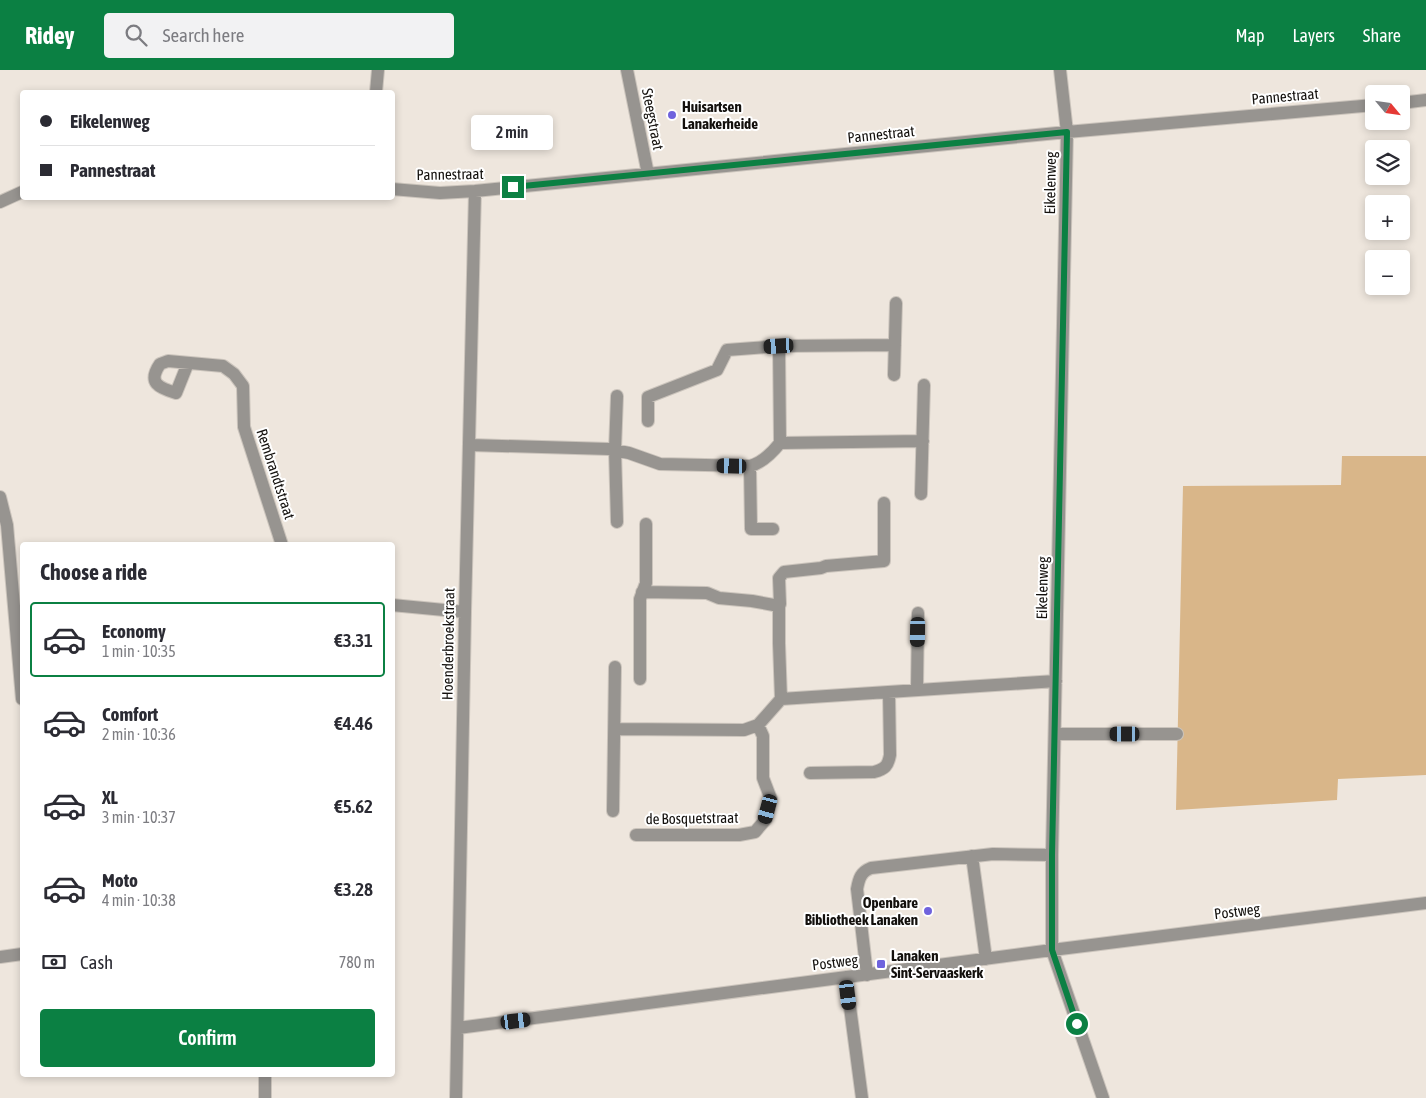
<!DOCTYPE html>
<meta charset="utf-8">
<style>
body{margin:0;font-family:"Asap Condensed",sans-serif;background:#f2f2f3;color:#2b2b33;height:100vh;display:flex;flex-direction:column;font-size:19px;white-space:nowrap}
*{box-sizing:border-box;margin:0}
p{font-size:16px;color:#7c7c81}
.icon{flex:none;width:28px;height:28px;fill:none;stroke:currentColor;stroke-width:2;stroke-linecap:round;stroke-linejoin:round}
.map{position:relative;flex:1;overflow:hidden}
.panel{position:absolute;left:20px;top:472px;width:375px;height:535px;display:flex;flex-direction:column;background:#fff;border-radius:5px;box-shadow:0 2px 8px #0003}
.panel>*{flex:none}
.banner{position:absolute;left:20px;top:20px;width:375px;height:110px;border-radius:5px;box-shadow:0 2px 8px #0003;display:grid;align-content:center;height:110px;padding:0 20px;background:#fff}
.needle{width:32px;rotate:119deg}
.buttons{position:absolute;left:1365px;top:15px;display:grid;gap:10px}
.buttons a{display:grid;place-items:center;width:45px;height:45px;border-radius:5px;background:#fff;box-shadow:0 2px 8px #0003;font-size:25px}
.end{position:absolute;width:22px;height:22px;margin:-11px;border:6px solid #0b8043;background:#fff;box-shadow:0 0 0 2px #fff}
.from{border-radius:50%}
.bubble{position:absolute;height:35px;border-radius:5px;background:#fff;box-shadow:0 2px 8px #0003;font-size:16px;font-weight:600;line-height:35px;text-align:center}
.car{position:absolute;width:15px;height:30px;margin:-15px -8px;border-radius:6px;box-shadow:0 0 4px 1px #0007;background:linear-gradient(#222 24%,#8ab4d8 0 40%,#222 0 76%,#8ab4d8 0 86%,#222 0)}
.banner b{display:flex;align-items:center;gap:18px;height:48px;font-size:19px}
.banner b+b{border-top:1px solid #e1e1e2}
.banner i{width:12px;height:12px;background:#2b2b33}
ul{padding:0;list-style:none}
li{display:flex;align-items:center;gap:15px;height:75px;margin:0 10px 8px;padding:0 10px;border:2px solid transparent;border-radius:5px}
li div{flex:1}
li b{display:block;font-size:19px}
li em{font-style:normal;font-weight:600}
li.current{border-color:#0b8043}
li>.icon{width:45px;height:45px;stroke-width:1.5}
h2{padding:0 20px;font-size:22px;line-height:60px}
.pay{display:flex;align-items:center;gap:12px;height:55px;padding:0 20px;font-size:19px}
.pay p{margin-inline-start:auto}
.action{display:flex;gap:10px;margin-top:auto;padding:10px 20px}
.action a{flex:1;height:58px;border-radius:5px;background:#0b8043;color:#fff;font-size:20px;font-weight:600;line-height:58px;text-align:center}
header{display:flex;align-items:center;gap:30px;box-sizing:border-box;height:70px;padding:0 25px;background:#0b8043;color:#fff}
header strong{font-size:24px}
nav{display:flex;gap:28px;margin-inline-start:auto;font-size:18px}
.search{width:350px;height:45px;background:#f2f2f3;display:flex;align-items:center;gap:12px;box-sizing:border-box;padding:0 18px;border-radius:5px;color:#7c7c81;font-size:19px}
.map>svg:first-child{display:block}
.green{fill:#d9b689}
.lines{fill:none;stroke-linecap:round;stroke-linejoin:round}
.minor-casing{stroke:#cbc4bc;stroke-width:14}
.minor{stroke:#979490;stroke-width:12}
.route{stroke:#0b8043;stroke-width:6}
.poi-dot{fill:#6f63dd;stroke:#fff;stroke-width:2}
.labels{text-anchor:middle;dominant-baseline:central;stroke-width:4;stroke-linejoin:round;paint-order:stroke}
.street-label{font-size:15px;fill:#13100d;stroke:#fff}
.poi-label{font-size:15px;font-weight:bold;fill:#13100d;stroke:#fff;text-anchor:start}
</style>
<header>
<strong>Ridey</strong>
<div class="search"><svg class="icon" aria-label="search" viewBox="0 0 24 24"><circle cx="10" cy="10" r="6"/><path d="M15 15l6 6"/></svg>Search here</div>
<nav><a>Map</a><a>Layers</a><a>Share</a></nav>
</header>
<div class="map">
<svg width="1426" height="1028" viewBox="0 0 1426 1028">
<rect width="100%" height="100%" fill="#eee6dd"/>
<path class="green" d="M1342 386H1426V705L1338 709 1337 730 1176 740 1183 416 1341 415Z"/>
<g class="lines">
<defs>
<path id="minor" d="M627 0 648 104
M1060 0 1067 62 1052 785V880L1103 1028
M376 22 378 0
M1401 33 1426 30
M392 119 440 123 475 121 1067 62 1374 35
M0 132 22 122
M779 276 780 373
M188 293 176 323C159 318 147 313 160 294L168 291 223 296 234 304 243 316 244 357 282 475
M894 305 896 233
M648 351V327L717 300 727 280 779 276 895 275
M470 375 609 379 629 383 660 394 750 396C762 393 772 383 780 373L923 371
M750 396 751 459H773
M921 424 924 315
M0 427 7 455 22 629
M617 452 615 380 617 326
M642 522 707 523 719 528 752 531 779 536
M392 535 465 542
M640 609V529L646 513V454
M917 620 918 543
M781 629 779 573V536L780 534 779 508 784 502 821 498 826 496 884 491V433
M615 659 744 660 758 655 781 629 1056 611
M1055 664H1177
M810 703 874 702C885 699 888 696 890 685L889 622
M613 741 615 597
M636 765H739L755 762 766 749 771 729 763 708V666L758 655
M972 786 986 889
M0 887 22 884
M867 905 857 819C859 808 861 802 871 798L993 784 1052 785
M846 907 862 1028
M458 958 1052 880 1426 833
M265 1028V1005
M456 1028 465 542 475 121"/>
</defs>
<use href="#minor" class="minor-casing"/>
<use href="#minor" class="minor"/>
</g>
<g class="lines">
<path class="route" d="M513 117 1067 62 1052 785V880L1077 954"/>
</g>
<g class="poi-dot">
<circle cx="672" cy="45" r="5"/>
<circle cx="928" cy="841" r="5"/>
<rect x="876" y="889" width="10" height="10" rx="2.5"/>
</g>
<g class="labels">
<g class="street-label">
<text transform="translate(1285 26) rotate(-5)">Pannestraat</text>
<text transform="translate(653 49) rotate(79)">Steegstraat</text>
<text transform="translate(881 64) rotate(-6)">Pannestraat</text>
<text transform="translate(450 104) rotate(-1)">Pannestraat</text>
<text transform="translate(1050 113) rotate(-89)">Eikelenweg</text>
<text transform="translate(276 404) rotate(72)">Rembrandtstraat</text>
<text transform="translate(1042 518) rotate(-89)">Eikelenweg</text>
<text transform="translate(448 574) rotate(-89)">Hoenderbroekstraat</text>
<text transform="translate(692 748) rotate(-1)">de Bosquetstraat</text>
<text transform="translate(1237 841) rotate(-7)">Postweg</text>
<text transform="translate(835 892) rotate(-7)">Postweg</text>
</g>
<g class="poi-label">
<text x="682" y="36">Huisartsen<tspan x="682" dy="17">Lanakerheide</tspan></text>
<text x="918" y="832" text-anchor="end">Openbare<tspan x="918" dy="17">Bibliotheek Lanaken</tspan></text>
<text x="891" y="885">Lanaken<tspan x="891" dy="17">Sint-Servaaskerk</tspan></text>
</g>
</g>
</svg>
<div class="buttons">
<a><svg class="needle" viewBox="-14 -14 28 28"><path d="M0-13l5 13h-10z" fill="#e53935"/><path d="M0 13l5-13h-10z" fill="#7c7c81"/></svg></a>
<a><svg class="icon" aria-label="layers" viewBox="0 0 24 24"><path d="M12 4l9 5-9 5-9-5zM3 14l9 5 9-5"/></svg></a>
<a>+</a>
<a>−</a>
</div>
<i class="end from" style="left:1077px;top:954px"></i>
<i class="end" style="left:513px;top:117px"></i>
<div class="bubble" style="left:471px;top:45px;width:82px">2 min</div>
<i class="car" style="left:779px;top:276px;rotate:267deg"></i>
<i class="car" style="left:732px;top:396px;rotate:271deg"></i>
<i class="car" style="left:918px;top:562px;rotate:181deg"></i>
<i class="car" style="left:1125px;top:664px;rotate:270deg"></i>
<i class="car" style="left:768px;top:739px;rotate:195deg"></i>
<i class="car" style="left:848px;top:925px;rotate:173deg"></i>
<i class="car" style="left:516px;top:951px;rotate:83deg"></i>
<div class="banner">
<b><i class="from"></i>Eikelenweg</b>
<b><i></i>Pannestraat</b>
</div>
<section class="panel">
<h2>Choose a ride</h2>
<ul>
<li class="current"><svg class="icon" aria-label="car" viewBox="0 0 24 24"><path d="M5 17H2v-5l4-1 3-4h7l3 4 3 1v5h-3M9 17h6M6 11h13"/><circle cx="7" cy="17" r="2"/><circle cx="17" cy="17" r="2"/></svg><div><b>Economy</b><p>1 min · 10:35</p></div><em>€3.31</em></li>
<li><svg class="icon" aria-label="car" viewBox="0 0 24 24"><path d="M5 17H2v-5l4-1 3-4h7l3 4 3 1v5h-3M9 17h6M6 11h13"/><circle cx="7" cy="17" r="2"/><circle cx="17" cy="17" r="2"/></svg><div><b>Comfort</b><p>2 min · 10:36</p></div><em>€4.46</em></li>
<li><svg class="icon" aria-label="car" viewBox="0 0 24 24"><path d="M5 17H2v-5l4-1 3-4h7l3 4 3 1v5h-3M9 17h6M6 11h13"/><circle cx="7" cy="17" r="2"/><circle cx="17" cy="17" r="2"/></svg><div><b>XL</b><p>3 min · 10:37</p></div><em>€5.62</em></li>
<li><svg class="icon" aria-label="car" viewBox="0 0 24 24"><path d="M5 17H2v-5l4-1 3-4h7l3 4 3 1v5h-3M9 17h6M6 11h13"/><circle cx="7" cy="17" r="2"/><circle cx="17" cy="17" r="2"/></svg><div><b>Moto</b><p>4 min · 10:38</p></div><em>€3.28</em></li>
</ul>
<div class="pay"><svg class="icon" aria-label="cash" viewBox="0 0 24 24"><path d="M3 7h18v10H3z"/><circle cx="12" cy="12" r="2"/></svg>Cash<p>780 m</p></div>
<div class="action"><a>Confirm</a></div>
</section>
</div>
